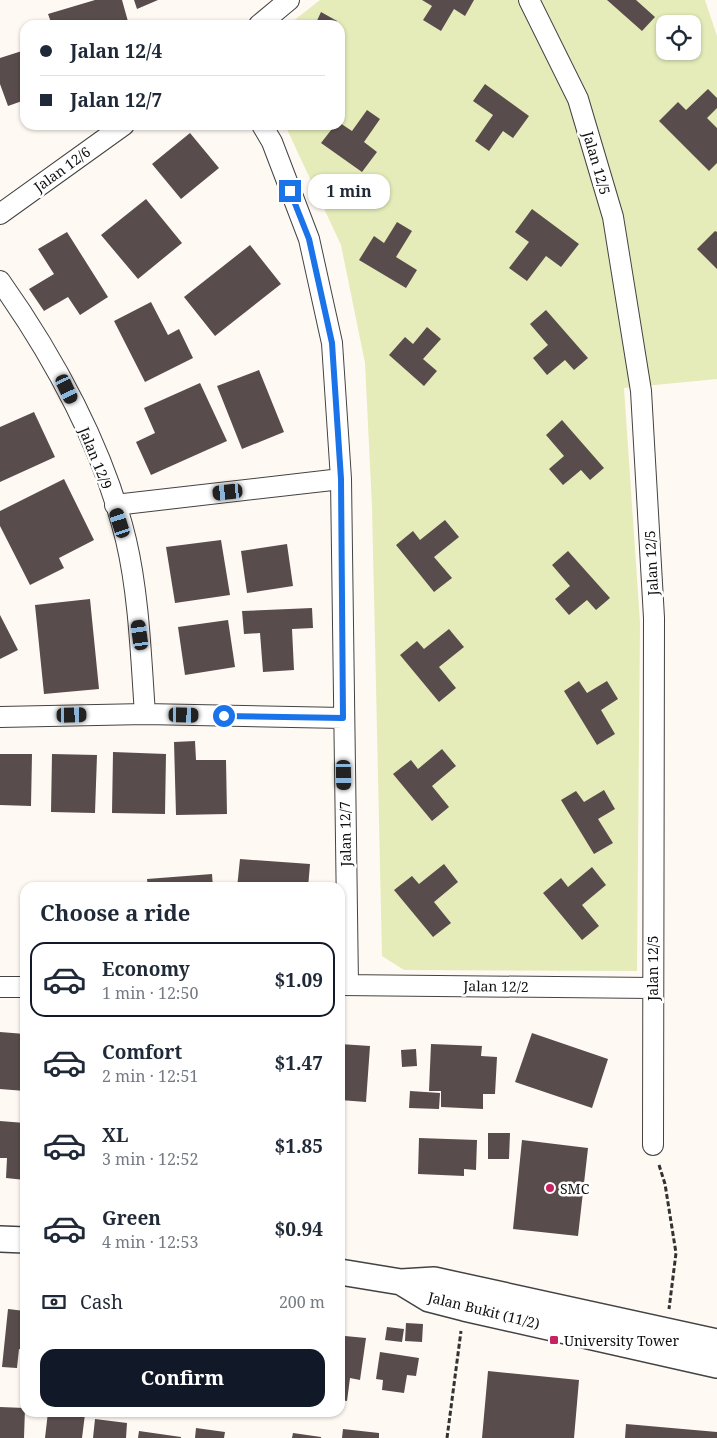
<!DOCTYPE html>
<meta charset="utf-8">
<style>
body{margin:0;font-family:"Noto Serif",serif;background:#f2f2f3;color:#1f2937;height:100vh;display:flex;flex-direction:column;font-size:19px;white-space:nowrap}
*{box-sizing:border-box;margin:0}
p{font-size:16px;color:#747a83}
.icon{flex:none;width:28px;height:28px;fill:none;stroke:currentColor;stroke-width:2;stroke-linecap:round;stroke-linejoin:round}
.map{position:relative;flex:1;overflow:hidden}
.drawer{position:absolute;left:20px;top:882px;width:325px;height:535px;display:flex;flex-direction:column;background:#fff;border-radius:15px;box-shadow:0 1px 4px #0004}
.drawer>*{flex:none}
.top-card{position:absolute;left:20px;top:20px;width:325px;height:110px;border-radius:15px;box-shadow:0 1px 4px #0004;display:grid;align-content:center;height:110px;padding:0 20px;background:#fff}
.tools{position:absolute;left:656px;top:15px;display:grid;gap:10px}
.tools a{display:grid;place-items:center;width:45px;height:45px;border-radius:10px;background:#fff;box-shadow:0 1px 4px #0004;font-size:25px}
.end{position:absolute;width:22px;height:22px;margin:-11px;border:6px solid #1a73e8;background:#fff;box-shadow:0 0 0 2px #fff}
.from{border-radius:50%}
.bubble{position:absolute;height:35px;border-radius:15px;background:#fff;box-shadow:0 1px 4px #0004;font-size:16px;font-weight:700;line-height:35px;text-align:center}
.car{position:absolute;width:15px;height:30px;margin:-15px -8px;border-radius:6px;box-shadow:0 0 4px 1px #0007;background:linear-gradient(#222 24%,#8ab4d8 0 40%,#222 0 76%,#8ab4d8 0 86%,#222 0)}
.top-card b{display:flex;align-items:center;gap:18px;height:48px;font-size:19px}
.top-card b+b{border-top:1px solid #e0e1e3}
.top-card i{width:12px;height:12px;background:#1f2937}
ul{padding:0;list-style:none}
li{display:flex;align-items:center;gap:15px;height:75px;margin:0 10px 8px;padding:0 10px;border:2px solid transparent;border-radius:15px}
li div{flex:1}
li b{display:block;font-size:19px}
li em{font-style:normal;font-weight:700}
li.active{border-color:#111827}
li>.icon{width:45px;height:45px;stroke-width:1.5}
h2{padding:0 20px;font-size:22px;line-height:60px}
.pay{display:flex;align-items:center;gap:12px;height:55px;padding:0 20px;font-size:19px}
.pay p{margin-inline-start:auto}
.primary-button{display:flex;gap:10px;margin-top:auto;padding:10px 20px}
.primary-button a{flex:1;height:58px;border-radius:15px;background:#111827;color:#fff;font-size:20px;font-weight:700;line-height:58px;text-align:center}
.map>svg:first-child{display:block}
.green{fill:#e5ecba;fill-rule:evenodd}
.building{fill:#594c4c}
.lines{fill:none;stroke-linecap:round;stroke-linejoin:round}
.minor-casing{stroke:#434343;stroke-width:22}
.tertiary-casing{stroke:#434343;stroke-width:28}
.path{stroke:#323232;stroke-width:3;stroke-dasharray:5 2.5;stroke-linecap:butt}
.minor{stroke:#fff;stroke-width:20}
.tertiary{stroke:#fff;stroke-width:25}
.route{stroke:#1a73e8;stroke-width:6}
.poi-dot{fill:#c72161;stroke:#fff;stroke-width:2}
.labels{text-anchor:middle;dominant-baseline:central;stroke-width:5;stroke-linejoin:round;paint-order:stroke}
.street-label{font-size:14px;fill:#101010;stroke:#fff}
.poi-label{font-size:14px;fill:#101010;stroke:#fff;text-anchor:start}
</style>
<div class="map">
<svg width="717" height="1438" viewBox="0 0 717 1438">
<rect width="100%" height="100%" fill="#fff9f3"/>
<path class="green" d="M320 0H705L717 36V379L624 388 640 622 637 971 404 970 382 956 372 507 365 363 341 245 285 125H340V25H288ZM665 24H692V51H665Z"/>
<path class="building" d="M95 0H122L129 25H52L48 14Z
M134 0H158L137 9Z
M422 0H474L465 16 454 9 441 31 423 20 432 6Z
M607 0H636L655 17 642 31Z
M321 12 337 21 334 25H315Z
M25 50V100L8 106 0 84V58Z
M485 84 529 116 513 138 503 131 489 151 475 141 493 115 473 101Z
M708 89 717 98V108L707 118 717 128V163L709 171 659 121 678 102 686 110Z
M367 110 380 119 364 142 377 152 362 172 321 143 335 125H340V123L352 131Z
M190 133 219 168 181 199 152 164Z
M146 199 182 243 138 279 101 235Z
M532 209 579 244 561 267 546 256 527 281 509 268 529 242 515 232Z
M397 222 412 231 396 257 417 270 406 288 359 260 374 236 384 243Z
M715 231 717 232V269L697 249Z
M67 232 108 297 80 315 68 297 44 311 29 289 54 274 38 249Z
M250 245 281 284 215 336 184 297Z
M151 302 168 335 179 329 193 358 145 382 114 321Z
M546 310 588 358 574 370 565 360 547 375 533 358 548 345 530 324Z
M427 327 441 339 423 359 437 371 424 386 389 355 405 337 413 344Z
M259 370 284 432 242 449 217 386Z
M200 383 227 441 151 475 136 442 155 433 144 408Z
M34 412 55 457 0 482V427Z
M562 420 604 468 590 480 581 470 563 485 549 469 564 456 546 435Z
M64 479 94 540 59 558 64 568 30 585 0 526V511Z
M445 520 459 537 434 557 452 578 434 592 396 545 413 531 420 540Z
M221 540 230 595 175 603 166 547Z
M287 544 293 586 247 593 241 551Z
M568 551 610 598 596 610 587 600 569 615 555 599 570 586 552 565Z
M90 599 99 689 44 694 35 605Z
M312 608 313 628 292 629 294 670 263 672 260 633 244 634 242 611Z
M0 615 18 650 0 659Z
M228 620 235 667 185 675 178 627Z
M449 629 464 647 439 667 456 688 439 702 400 655 417 641 424 649Z
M579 681 587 693 607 681 618 699 601 710 615 734 597 745 564 691Z
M195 741 196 760H226L227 814 176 815 174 742Z
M442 749 456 766 432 786 449 807 432 821 393 774 411 760 418 769Z
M113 752 166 754 165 814 112 813Z
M0 754H32L31 806 0 805Z
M52 754 97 755 95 813 51 812Z
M604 790 615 809 598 819 613 843 594 854 561 800 576 791 584 802Z
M240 859 310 864 308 888H237Z
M444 864 458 882 434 902 451 923 433 937 394 890 412 876 419 884Z
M592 867 606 885 582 905 599 926 582 940 543 893 561 878 568 887Z
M212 874 213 888H148L147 879Z
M0 1032 25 1034V1091L0 1089Z
M532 1033 608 1059 592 1108 515 1082Z
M340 1044 370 1046 366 1102 340 1100Z
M431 1044 482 1046 481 1056 497 1057 495 1094H483V1109L441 1107V1091H429Z
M416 1049 417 1066 402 1067 401 1050Z
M410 1091 440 1093 439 1109 409 1108Z
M0 1121 25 1123V1180L6 1178 7 1158H0Z
M488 1133H510L509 1159H488Z
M419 1138 477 1140 476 1170 464 1169V1176L418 1174Z
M522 1140 588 1148 578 1236 513 1229Z
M8 1309 25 1311V1350L19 1349 17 1368 2 1367Z
M406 1323 423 1324 422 1342 405 1341Z
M387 1327 404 1329 402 1342 385 1340Z
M345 1336 366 1338 360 1380 350 1378 347 1401 340 1400V1343H344Z
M380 1352 419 1358 416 1376 407 1375 404 1393 382 1390 383 1380 376 1379Z
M488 1371 579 1380 574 1438H482Z
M0 1407 25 1408 24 1438H0Z
M48 1412 85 1414 82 1438H45Z
M95 1419 127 1423 126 1438H93Z
M626 1424 717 1432V1438H625Z
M196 1428 225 1432 224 1438H195Z
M343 1429 379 1433V1438H342Z
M139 1431 181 1437V1438H138Z
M293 1433 321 1437V1438H292Z"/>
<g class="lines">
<defs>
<path id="minor" d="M529 0 578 99 613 217 641 391 654 618 653 1145
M259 25 289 0
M262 125 272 142 309 239 332 343 341 479 348 985
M0 214 124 125
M0 281C54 357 104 449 126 540 139 595 141 658 145 714
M115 505 341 479
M0 717 145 714 343 718
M340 985 652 988
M0 987H25"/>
<path id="tertiary" d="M0 1239 25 1240
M340 1272 401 1282 434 1280 717 1342
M401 1282 429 1299 464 1308 717 1365"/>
</defs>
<use href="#minor" class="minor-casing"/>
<use href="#tertiary" class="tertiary-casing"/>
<path class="path" d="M659 1165 665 1184 676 1253 669 1309
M447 1438 461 1331"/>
<use href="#minor" class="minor"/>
<use href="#tertiary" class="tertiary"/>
</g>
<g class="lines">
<path class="route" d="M224 716 343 718 341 479 332 343 309 239 290 191"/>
</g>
<g class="poi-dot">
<circle cx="550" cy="1188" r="5"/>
<rect x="549" y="1335" width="10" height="10" rx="2.5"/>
</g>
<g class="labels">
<g class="street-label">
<text transform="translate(597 163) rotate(74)">Jalan 12/5</text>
<text transform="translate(62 169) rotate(-36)">Jalan 12/6</text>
<text transform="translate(96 458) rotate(68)">Jalan 12/9</text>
<text transform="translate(651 563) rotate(-93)">Jalan 12/5</text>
<text transform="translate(345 834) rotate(-91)">Jalan 12/7</text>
<text transform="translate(652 968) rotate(-90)">Jalan 12/5</text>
<text transform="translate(496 986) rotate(1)">Jalan 12/2</text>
<text transform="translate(484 1310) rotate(14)">Jalan Bukit (11/2)</text>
</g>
<g class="poi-label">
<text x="560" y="1188">SMC</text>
<text x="564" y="1340">University Tower</text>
</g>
</g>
</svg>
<div class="tools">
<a><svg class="icon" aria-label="locate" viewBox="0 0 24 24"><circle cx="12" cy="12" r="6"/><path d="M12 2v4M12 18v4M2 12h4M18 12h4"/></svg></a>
</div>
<i class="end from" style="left:224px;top:716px"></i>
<i class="end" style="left:290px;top:191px"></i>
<div class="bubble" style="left:308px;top:174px;width:82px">1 min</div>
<i class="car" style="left:67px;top:389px;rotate:155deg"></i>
<i class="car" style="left:228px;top:492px;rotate:264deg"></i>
<i class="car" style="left:120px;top:523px;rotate:342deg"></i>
<i class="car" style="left:140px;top:635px;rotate:352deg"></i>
<i class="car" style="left:72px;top:715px;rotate:89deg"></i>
<i class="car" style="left:184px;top:715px;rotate:91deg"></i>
<i class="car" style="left:344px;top:775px;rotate:179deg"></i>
<div class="top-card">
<b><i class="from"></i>Jalan 12/4</b>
<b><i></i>Jalan 12/7</b>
</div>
<section class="drawer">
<h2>Choose a ride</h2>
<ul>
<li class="active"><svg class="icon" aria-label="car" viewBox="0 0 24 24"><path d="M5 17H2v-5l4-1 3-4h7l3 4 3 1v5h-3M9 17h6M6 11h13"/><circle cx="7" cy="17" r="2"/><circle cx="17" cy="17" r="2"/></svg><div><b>Economy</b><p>1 min · 12:50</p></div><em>$1.09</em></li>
<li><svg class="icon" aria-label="car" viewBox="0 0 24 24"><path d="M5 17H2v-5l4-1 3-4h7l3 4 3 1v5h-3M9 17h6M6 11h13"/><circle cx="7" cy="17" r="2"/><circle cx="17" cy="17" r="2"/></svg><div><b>Comfort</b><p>2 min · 12:51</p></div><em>$1.47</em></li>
<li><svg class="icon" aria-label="car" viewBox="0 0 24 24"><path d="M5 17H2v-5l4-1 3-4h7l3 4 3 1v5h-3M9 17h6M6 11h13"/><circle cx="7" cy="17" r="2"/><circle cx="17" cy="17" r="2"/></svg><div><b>XL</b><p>3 min · 12:52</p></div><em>$1.85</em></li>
<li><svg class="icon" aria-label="car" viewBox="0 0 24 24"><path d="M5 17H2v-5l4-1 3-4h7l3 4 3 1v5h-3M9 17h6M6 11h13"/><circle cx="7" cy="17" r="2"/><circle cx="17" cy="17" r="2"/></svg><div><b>Green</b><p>4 min · 12:53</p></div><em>$0.94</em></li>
</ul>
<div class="pay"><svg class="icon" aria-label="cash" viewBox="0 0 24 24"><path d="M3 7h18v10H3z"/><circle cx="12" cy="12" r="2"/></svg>Cash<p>200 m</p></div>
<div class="primary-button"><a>Confirm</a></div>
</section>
</div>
